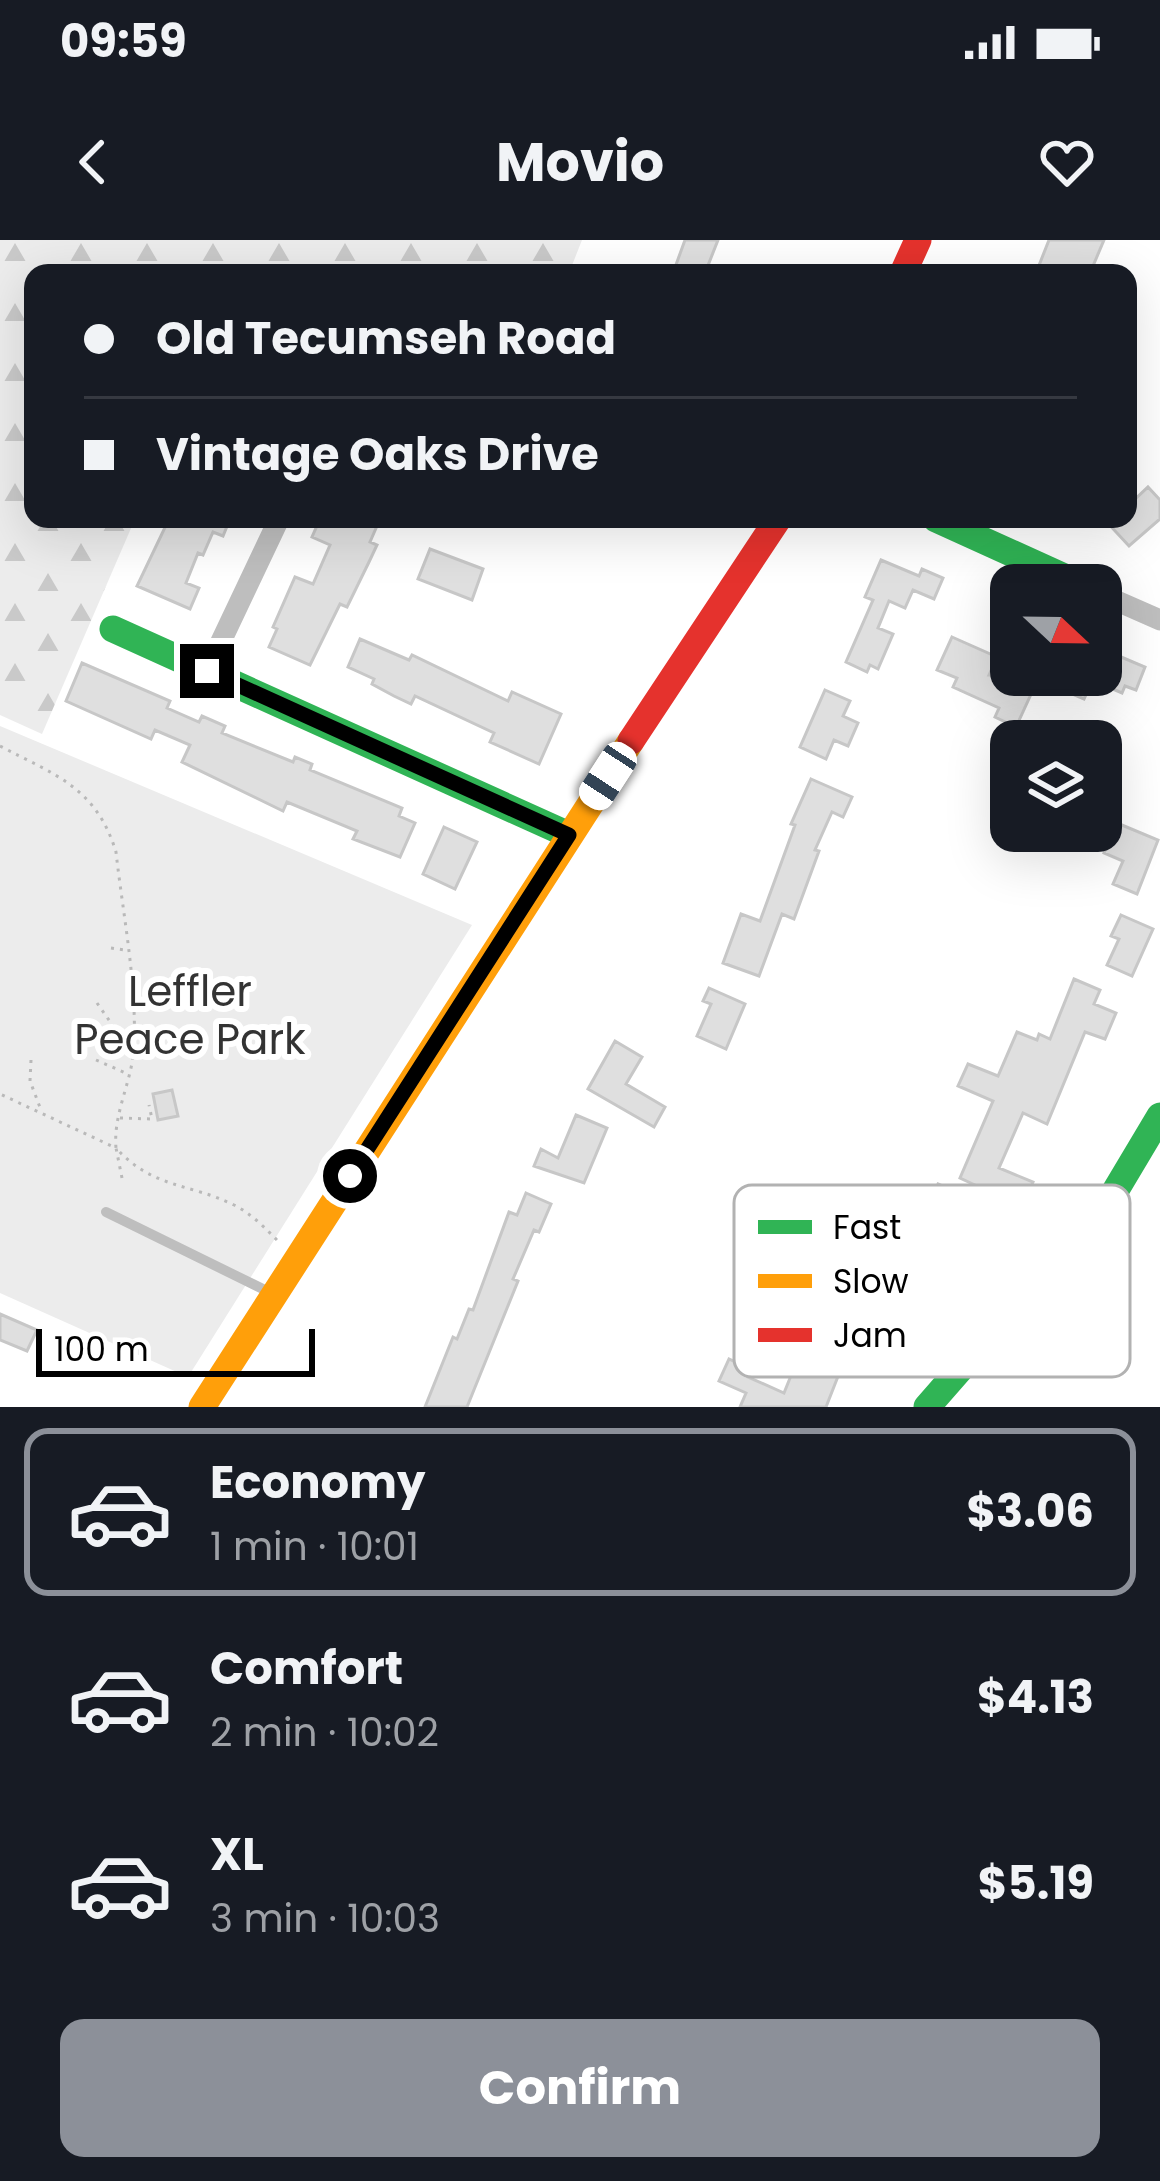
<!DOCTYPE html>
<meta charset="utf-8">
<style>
body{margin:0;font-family:Poppins,sans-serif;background:#242831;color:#f1f3f6;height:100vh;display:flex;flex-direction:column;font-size:45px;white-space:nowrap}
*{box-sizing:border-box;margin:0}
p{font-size:39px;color:#9ea1a6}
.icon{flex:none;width:66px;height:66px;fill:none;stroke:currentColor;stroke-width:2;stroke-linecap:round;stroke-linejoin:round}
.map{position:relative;height:1167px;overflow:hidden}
.details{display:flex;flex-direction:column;background:#171b24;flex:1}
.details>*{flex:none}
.guide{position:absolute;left:24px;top:24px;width:1113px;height:264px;border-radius:24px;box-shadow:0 12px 48px #0002;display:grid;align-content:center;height:264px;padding:0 60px;background:#171b24}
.needle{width:78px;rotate:112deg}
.fabs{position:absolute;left:990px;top:324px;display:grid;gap:24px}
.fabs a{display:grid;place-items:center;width:132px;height:132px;border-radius:24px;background:#171b24;box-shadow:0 12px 48px #0002;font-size:60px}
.scale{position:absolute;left:36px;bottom:30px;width:279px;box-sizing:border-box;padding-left:12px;border:6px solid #000;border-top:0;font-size:33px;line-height:42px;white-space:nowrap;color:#000;-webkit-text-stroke:9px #fff;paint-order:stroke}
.end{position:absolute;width:54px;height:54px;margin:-27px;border:15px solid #000;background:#fff;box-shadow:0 0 0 6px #fff}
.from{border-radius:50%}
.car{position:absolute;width:36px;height:72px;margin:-36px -18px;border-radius:15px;box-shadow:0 0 9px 3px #0007;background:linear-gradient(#fff 24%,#345 0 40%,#fff 0 76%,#345 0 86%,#fff 0)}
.guide b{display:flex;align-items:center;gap:42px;height:114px;font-size:45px}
.guide b+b{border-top:3px solid #363941}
.guide i{width:30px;height:30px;background:#f1f3f6}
ul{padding:21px 0 0;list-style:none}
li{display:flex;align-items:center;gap:36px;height:168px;margin:0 24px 18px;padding:0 36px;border:6px solid transparent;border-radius:24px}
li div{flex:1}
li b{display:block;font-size:45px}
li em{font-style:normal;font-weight:700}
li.on{border-color:#8c9099}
li>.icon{width:108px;height:108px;stroke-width:1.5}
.button{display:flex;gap:24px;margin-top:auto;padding:24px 60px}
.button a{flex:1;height:138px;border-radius:24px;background:#8c9099;color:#fff;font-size:48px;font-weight:700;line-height:138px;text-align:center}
.status{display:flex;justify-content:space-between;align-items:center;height:84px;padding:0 60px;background:#171b24;direction:ltr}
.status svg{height:33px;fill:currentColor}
header{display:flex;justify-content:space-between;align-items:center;height:156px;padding:0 60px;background:#171b24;font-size:54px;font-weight:700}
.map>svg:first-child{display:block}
.forest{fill:url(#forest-firs)}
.park{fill:#ececec}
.building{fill:#dfdfdf;stroke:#c7c7c7;stroke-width:3}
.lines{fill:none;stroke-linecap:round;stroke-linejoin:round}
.path{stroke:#b9b9b9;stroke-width:3;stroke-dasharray:3 6;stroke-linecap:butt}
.lane{stroke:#bebebe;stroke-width:10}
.street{stroke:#bebebe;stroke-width:21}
.fast{stroke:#30b455;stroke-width:27}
.slow{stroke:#ff9f0a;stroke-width:27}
.jam{stroke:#e5322d;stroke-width:27}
.route{stroke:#000;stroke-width:15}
.labels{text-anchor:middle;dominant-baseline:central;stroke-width:12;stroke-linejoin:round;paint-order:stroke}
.park-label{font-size:42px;fill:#333;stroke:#fff}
.key{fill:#fff;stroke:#b2b2b2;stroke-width:3}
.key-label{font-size:33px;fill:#000}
</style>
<div class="status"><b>09:59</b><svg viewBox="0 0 49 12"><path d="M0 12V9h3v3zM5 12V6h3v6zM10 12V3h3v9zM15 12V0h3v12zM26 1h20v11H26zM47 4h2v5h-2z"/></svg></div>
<header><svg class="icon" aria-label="back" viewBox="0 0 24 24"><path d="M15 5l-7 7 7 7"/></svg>Movio<svg class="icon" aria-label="heart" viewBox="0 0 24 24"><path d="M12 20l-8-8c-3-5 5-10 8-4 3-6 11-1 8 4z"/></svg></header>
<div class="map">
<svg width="1160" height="1167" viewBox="0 0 1160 1167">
<defs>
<pattern id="forest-firs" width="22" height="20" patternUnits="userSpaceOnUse" patternTransform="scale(3)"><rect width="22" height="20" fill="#ececec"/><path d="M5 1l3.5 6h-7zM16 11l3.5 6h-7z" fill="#c9c9c9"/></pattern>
</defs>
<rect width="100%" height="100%" fill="#fff"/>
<path class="forest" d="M0 0H582L569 33H33V279H135L42 494 0 475Z"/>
<path class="park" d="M0 486 472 685 188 1137 0 1053Z"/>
<path class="building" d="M685 0H718L705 33H673Z
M1049 0H1104L1090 33H1036Z
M1148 247 1160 260V279L1129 306 1104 279H1128V266Z
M169 279H230L223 296 213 292 203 315 198 313 186 343 199 348 190 369 137 346Z
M320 279 335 285 338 279H380L370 302 377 305 369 322 347 367 340 364 310 425 269 407 277 389 273 387 295 337 313 344 330 305 312 297Z
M430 309 483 329 472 360 418 339Z
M881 320 919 336 922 329 943 338 934 359 913 350 905 368 889 361 878 388 893 394 878 429 870 425 867 432 846 422 873 360 865 357Z
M952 397 997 417 989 435H1095L1084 459 1038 439 1016 487 995 477 999 468 953 447 957 438 937 430Z
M360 399 409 420 412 415 508 461 512 452 561 474 539 524 490 502 494 493 415 456 411 464 394 456 372 444 374 439 348 427Z
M1114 414 1145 427 1136 450 1125 446 1122 453 1101 444V416L1111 421Z
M82 423 170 461 167 468 199 482 202 476 225 486 222 493 293 522 295 517 312 524 310 530 402 568 399 576 415 583 400 617 353 599 357 591 287 562 283 571 182 522 190 505 155 490 151 499 66 461Z
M825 450 850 461 843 476 858 483 848 506 834 500 826 519 800 507Z
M811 539 852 557 843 577 832 572 815 610 819 611 794 679 782 674 759 736 723 723 741 674 760 681 795 585 791 584Z
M1117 583 1158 600 1137 654 1113 644 1123 621 1104 613Z
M444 587 477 602 455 649 423 634Z
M1121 675 1153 689 1132 736 1107 725 1119 699 1111 696Z
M1074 739 1100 750 1094 764 1116 773 1105 799 1085 792 1047 884 1023 873 999 928 1033 942 1022 967 960 938 993 861 958 846 968 824 998 836 1017 792 1037 800 1039 794 1050 799Z
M709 748 745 764 726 809 697 796 711 764 703 761Z
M615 801 642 817 626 844 665 867 654 887 588 849Z
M172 850 178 876 158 880 153 854Z
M576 875 607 888 584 943 534 926 541 909 558 918Z
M938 944 961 954 934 1016 911 1006 919 986 912 983 922 961 930 964Z
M526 953 551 964 539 992 534 990 513 1039 518 1041 467 1167H425L453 1097 457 1099 469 1069 473 1070 509 972 517 975Z
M871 1029 905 1042 890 1081 864 1070 826 1167H740L746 1153 719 1141 729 1119 752 1130 748 1137 784 1153 809 1091 827 1098 845 1042 864 1049Z
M0 1074 37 1090 27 1111 0 1100Z"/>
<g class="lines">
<path class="path" d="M0 506C55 535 96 547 116 612 123 675 137 743 134 807 132 842 113 873 116 908L0 854
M111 708 125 710
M97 763 132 813
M31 820 30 841 41 870
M96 820 128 834
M120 878 152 879 149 865
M122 938 116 908C153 949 190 943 234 965 252 974 265 988 278 1001"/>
<path class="lane" d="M106 972 271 1053"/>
<path class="street" d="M1101 354 1160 380
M207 431 279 279"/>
<path class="fast" d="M936 279 1082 345
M113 389 569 595
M927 1167 1114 953 1160 876"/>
<path class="slow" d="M202 1167 631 501"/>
<path class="jam" d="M903 33 918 0
M631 501 778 279"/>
</g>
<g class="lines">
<path class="route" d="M207 431 569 595 350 936"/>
</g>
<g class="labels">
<g class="park-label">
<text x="190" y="751">Leffler<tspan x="190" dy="48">Peace Park</tspan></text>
</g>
</g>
<rect x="734" y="945" width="396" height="192" rx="18" class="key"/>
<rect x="758" y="980" width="54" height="14" fill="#30b455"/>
<rect x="758" y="1034" width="54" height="14" fill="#ff9f0a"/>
<rect x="758" y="1088" width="54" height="14" fill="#e5322d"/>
<g class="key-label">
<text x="833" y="999">Fast</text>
<text x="833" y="1053">Slow</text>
<text x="833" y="1107">Jam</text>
</g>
</svg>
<div class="fabs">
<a><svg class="needle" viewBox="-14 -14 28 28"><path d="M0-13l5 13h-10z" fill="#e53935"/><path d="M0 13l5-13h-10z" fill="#9ea1a6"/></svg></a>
<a><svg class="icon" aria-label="layers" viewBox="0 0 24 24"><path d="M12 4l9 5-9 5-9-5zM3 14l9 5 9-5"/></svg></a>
</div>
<div class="scale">100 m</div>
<i class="end from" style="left:350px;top:936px"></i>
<i class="end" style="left:207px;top:431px"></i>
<i class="car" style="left:608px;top:536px;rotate:213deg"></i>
<div class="guide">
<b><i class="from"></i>Old Tecumseh Road</b>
<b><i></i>Vintage Oaks Drive</b>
</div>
</div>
<section class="details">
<ul>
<li class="on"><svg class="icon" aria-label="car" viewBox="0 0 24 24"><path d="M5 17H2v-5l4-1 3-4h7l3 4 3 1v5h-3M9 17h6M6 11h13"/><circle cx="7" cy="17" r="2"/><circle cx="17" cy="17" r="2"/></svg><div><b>Economy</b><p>1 min · 10:01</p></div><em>$3.06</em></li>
<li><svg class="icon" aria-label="car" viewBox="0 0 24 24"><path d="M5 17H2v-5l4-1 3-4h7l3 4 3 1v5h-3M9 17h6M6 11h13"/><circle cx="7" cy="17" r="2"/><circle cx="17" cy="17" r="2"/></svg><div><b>Comfort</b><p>2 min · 10:02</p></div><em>$4.13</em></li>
<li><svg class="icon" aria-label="car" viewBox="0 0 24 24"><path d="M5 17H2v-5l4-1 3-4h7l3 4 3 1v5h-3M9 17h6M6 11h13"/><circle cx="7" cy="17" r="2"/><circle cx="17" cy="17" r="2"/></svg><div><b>XL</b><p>3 min · 10:03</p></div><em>$5.19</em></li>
</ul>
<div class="button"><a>Confirm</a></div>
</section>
